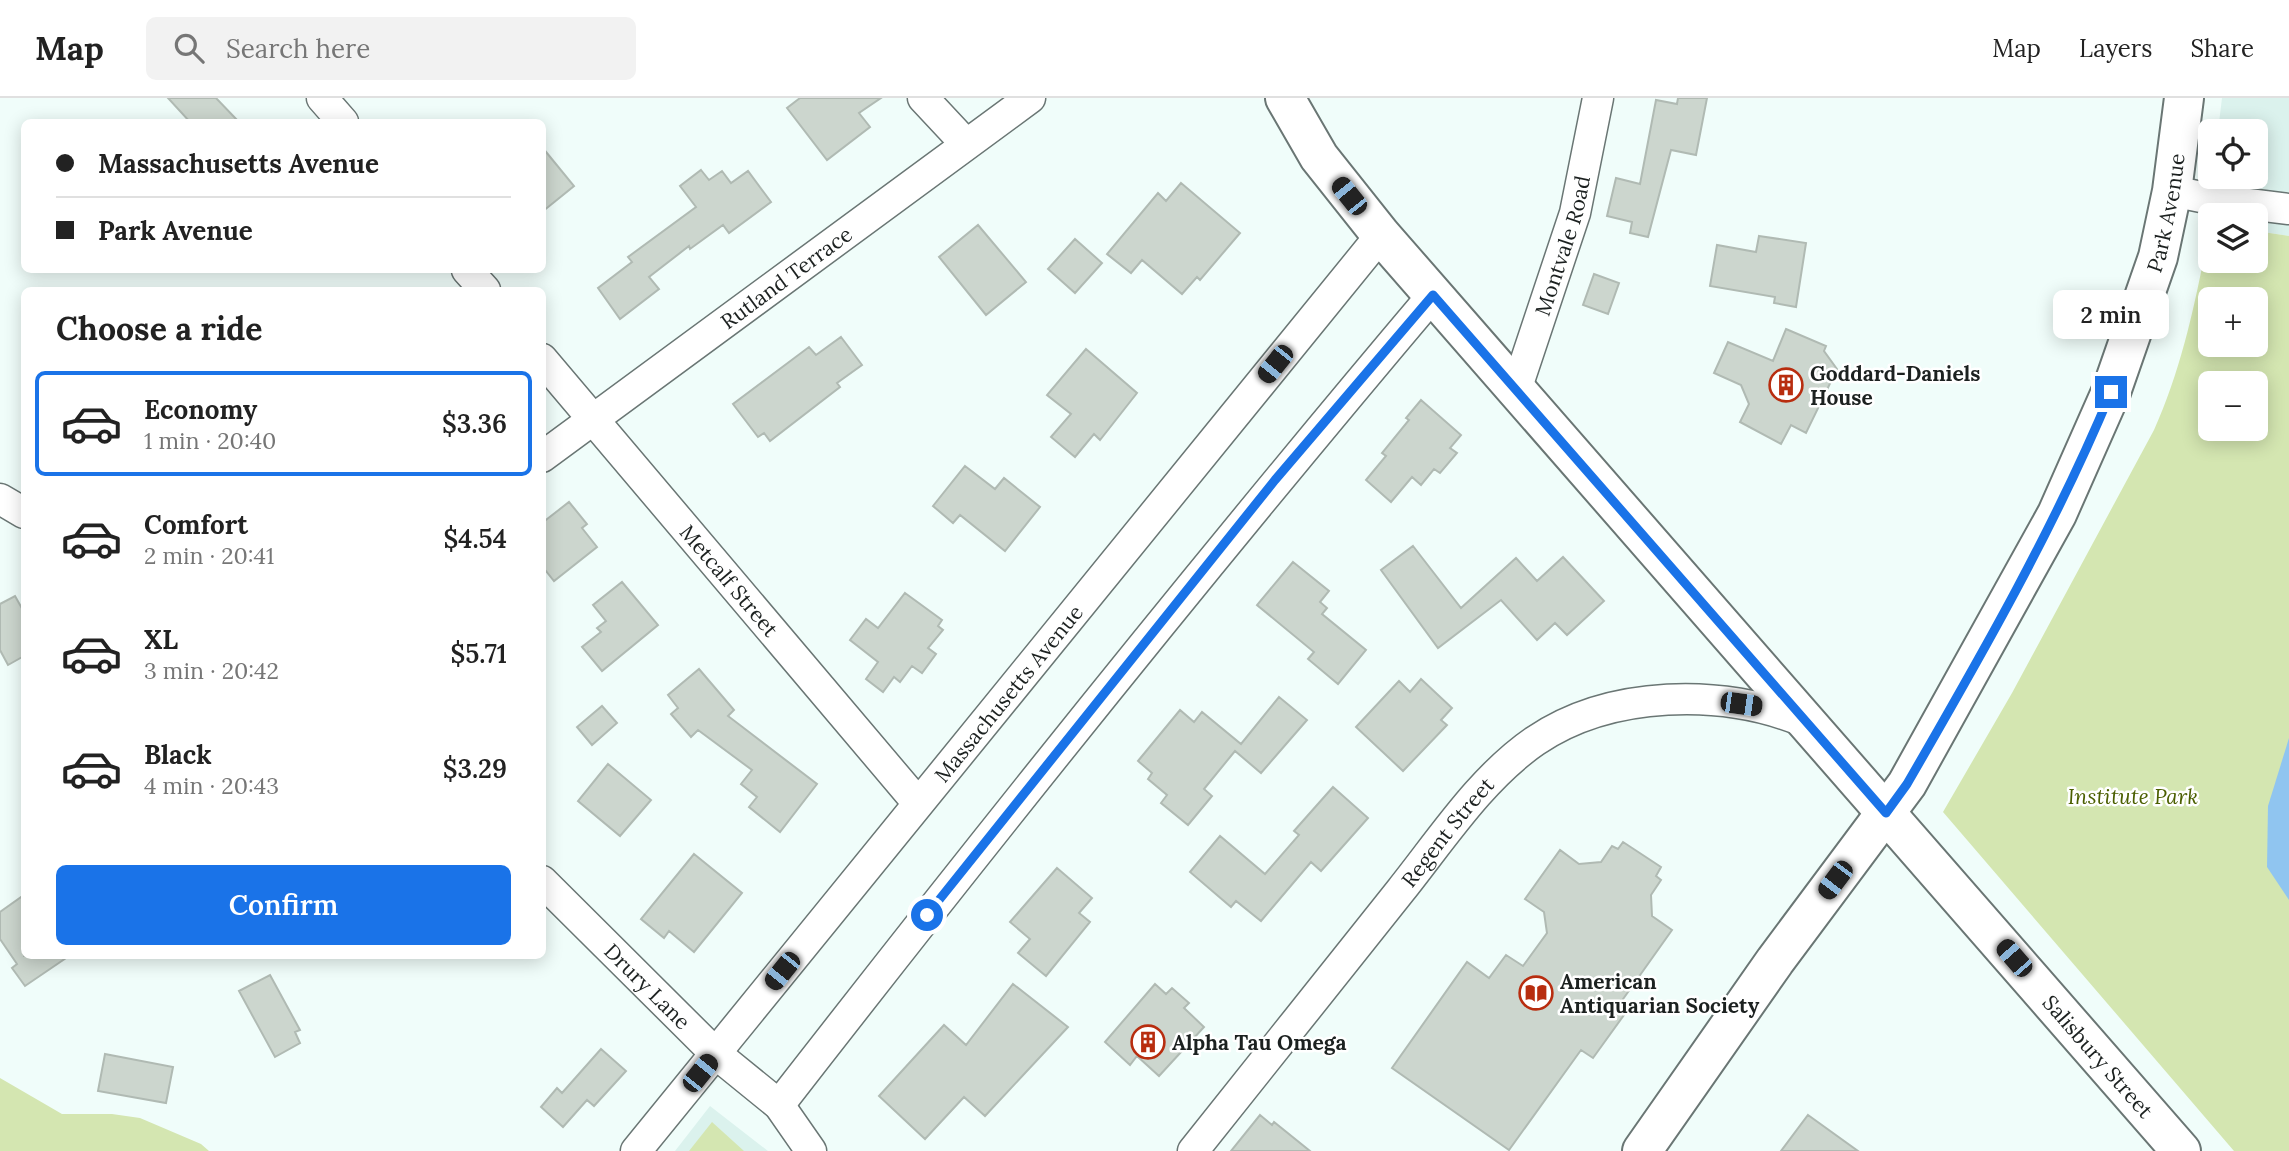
<!DOCTYPE html>
<meta charset="utf-8">
<style>
body{margin:0;font-family:Lora,serif;background:#f2f2f2;color:#222;height:100vh;display:flex;flex-direction:column;font-size:26px;white-space:nowrap}
*{box-sizing:border-box;margin:0}
p{font-size:23px;color:#767676}
.icon{flex:none;width:38px;height:38px;fill:none;stroke:currentColor;stroke-width:2;stroke-linecap:round;stroke-linejoin:round}
.map{position:relative;flex:1;overflow:hidden}
.panel{position:absolute;left:21px;top:189px;width:525px;height:672px;display:flex;flex-direction:column;background:#fff;border-radius:10px;box-shadow:0 4px 18px #0003}
.panel>*{flex:none}
.top-card{position:absolute;left:21px;top:21px;width:525px;height:154px;border-radius:10px;box-shadow:0 4px 18px #0003;display:grid;align-content:center;height:154px;padding:0 35px;background:#fff}
.tools{position:absolute;left:2198px;top:21px;display:grid;gap:14px}
.tools a{display:grid;place-items:center;width:70px;height:70px;border-radius:10px;background:#fff;box-shadow:0 4px 18px #0003;font-size:35px}
.end{position:absolute;width:32px;height:32px;margin:-16px;border:9px solid #1a73e8;background:#fff;box-shadow:0 0 0 4px #fff}
.from{border-radius:50%}
.bubble{position:absolute;height:49px;border-radius:10px;background:#fff;box-shadow:0 4px 18px #0003;font-size:23px;font-weight:600;line-height:49px;text-align:center}
.car{position:absolute;width:21px;height:42px;margin:-21px -10px;border-radius:9px;box-shadow:0 0 5px 2px #0007;background:linear-gradient(#222 24%,#8ab4d8 0 40%,#222 0 76%,#8ab4d8 0 86%,#222 0)}
.top-card b{display:flex;align-items:center;gap:24px;height:66px;font-size:26px}
.top-card b+b{border-top:2px solid #e0e0e0}
.top-card i{width:18px;height:18px;background:#222}
ul{padding:0;list-style:none}
li{display:flex;align-items:center;gap:21px;height:105px;margin:0 14px 10px;padding:0 21px;border:4px solid transparent;border-radius:10px}
li div{flex:1}
li b{display:block;font-size:26px}
li em{font-style:normal;font-weight:600}
li.active{border-color:#1a73e8}
li>.icon{width:63px;height:63px;stroke-width:1.5}
h2{padding:0 35px;font-size:32px;line-height:84px}
.primary-button{display:flex;gap:14px;margin-top:auto;padding:14px 35px}
.primary-button a{flex:1;height:80px;border-radius:10px;background:#1a73e8;color:#fff;font-size:28px;font-weight:600;line-height:80px;text-align:center}
header{display:flex;align-items:center;gap:42px;box-sizing:border-box;height:98px;padding:0 35px;background:#fff;border-bottom:2px solid #e0e0e0}
header strong{font-size:33px}
nav{display:flex;gap:38px;margin-inline-start:auto;font-size:24px}
.search{width:490px;height:63px;background:#f2f2f2;display:flex;align-items:center;gap:18px;box-sizing:border-box;padding:0 24px;border-radius:10px;color:#767676;font-size:26px}
.map>svg:first-child{display:block}
.built{fill:#dbf2ed}
.green{fill:#d4e6b1;fill-rule:evenodd}
.water{fill:#90c5f0}
.building{fill:#ccd6ce;stroke:#b0bab3;stroke-width:2}
.lines{fill:none;stroke-linecap:round;stroke-linejoin:round}
.street-casing{stroke:#6a7674;stroke-width:33}
.secondary-casing{stroke:#6a7674;stroke-width:42}
.primary-casing{stroke:#6a7674;stroke-width:42}
.street{stroke:#fff;stroke-width:30}
.secondary{stroke:#fff;stroke-width:38}
.primary{stroke:#fff;stroke-width:38}
.route{stroke:#1a73e8;stroke-width:9}
.labels{text-anchor:middle;dominant-baseline:central;stroke-width:5;stroke-linejoin:round;paint-order:stroke}
.street-label{font-size:21px;fill:#1c2120;stroke:#fff}
.poi-label{font-size:21px;font-weight:bold;fill:#1c2120;stroke:#fff;text-anchor:start}
.park-label{font-size:21px;font-style:italic;fill:#4b5f00;stroke:#fff}
</style>
<header>
<strong>Map</strong>
<div class="search"><svg class="icon" aria-label="search" viewBox="0 0 24 24"><circle cx="10" cy="10" r="6"/><path d="M15 15l6 6"/></svg>Search here</div>
<nav><a>Map</a><a>Layers</a><a>Share</a></nav>
</header>
<div class="map">
<svg width="2289" height="1053" viewBox="0 0 2289 1053">
<rect width="100%" height="100%" fill="#f0fdfa"/>
<path class="built" d="M2222 0H2289V138L2256 133V117H2211L2213 79H2256V33H2218Z
M710 1008 768 1053H675Z"/>
<path class="green" d="M2210 128V163H2256V133L2289 138V1053H2234L1943 714 2012 595 2154 332C2183 268 2197 197 2210 128ZM2210 201H2256V247H2210ZM2210 285H2256V331H2210Z
M0 980 62 1016H112L140 1020 201 1046 209 1053H0Z
M712 1024 744 1053H689Z"/>
<path class="water" d="M2289 640V802L2267 769 2268 708Z"/>
<path class="building" d="M168 0H216L239 24H190Z
M800 0H881L859 15 870 29 827 62 787 10Z
M1678 0H1707L1696 57 1671 52 1648 139 1630 135 1632 124 1607 118 1616 80 1640 86 1656 2 1677 6Z
M542 49 574 88 542 114Z
M701 72 709 82 722 73 731 85 748 73 771 104 729 135 723 127 690 151 689 148 649 179 659 191 620 221 598 190 632 164 628 159 696 109 680 88Z
M1181 85 1240 135 1200 182 1197 179 1182 196 1142 162 1131 175 1107 156 1158 95 1166 103Z
M978 127 1026 184 986 217 939 159Z
M1759 138 1806 145 1796 209 1774 205 1775 199 1710 188 1717 147 1756 154Z
M1075 141 1102 165 1075 195 1048 171Z
M1594 176 1619 185 1608 216 1583 207Z
M1786 231 1826 248 1824 253 1837 271 1806 335 1791 327 1781 346 1740 324 1749 306 1741 287 1714 275 1728 244 1773 263Z
M841 239 862 267 837 285 840 289 770 343 764 335 758 339 733 306 809 249 816 257Z
M1086 251 1137 295 1100 342 1094 336 1075 359 1051 339 1071 316 1047 297Z
M1421 302 1461 337 1450 350 1457 355 1440 375 1434 371 1421 387 1412 379 1391 404 1366 382 1386 358 1382 355 1409 322 1406 320Z
M965 368 995 391 1004 380 1040 409 1005 453 960 417 953 425 933 408Z
M569 404 587 426 582 430 597 449 554 483 542 468V425Z
M1413 448 1461 510 1516 460 1537 483 1563 459 1604 503 1567 537 1555 525 1537 542 1501 502 1438 550 1381 472Z
M1293 464 1329 493 1320 504 1327 510 1322 516 1366 552 1338 586 1308 561 1314 554 1257 507Z
M622 484 658 527 602 573 582 549 601 534 597 530 606 523 593 507Z
M905 495 942 522 938 528 943 532 928 550 936 556 922 575 912 568 900 584 894 579 883 594 866 581 878 564 850 542 866 521 878 530Z
M15 498 24 514V558L8 567 0 552V506Z
M699 571 734 612 728 618 817 686 780 734 749 709 757 699 741 686 752 672 698 632 691 639 671 616 678 610 668 597Z
M1421 581 1452 610 1441 622 1447 627 1403 673 1356 629 1399 583 1410 594Z
M1279 599 1307 622 1261 675 1235 653 1204 691 1212 698 1188 727 1161 705 1167 697 1148 681 1152 675 1138 663 1180 612 1194 624 1202 614 1241 646Z
M602 608 617 625 592 647 577 629Z
M608 666 651 702 620 738 578 703Z
M1333 689 1368 720 1321 773 1311 764 1261 823 1236 803 1231 809 1190 774 1220 738 1265 776 1299 737 1294 733Z
M1623 744 1661 769 1656 778 1661 782 1651 797 1652 818 1672 832 1616 911 1624 917 1593 960 1581 952 1509 1052 1392 970 1467 864 1489 880 1506 857 1523 868 1547 835 1544 814 1525 801 1560 752 1579 766 1601 764 1612 748 1618 751Z
M694 756 742 795 694 854 669 833 664 840 641 821Z
M1057 770 1092 800 1079 815 1090 824 1046 878 1018 855 1030 841 1010 824Z
M24 797V858H69L25 888 12 870 17 866 0 841V814Z
M270 877 300 932 295 934 300 945 275 959 239 893Z
M1013 886 1068 929 985 1018 964 999 925 1041 879 998 944 927 966 947Z
M1155 886 1166 896 1172 890 1189 905 1184 910 1204 929 1159 978 1137 958 1130 967 1105 944Z
M601 951 626 973 594 1008 587 1002 563 1029 541 1009 557 990 562 995Z
M105 956 173 969 166 1005 98 993Z
M1260 1017 1272 1027 1274 1024 1310 1053H1231Z
M1808 1017 1858 1053H1781Z"/>
<g class="lines">
<defs>
<g id="street">
<path d="M322 0 343 24"/>
<path d="M923 0 966 46"/>
<path d="M2172 93 2216 102 2289 111"/>
<path d="M467 172 485 192"/>
<path id="s1" d="M542 261 917 704"/>
<path id="s2" d="M1516 292 1575 115 1598 0"/>
<path id="s3" d="M542 359 1030 0"/>
<path d="M0 401 24 415"/>
<path id="s4" d="M542 783 715 955 779 1007 811 1053"/>
<path d="M779 1007C992 733 1209 462 1433 197"/>
<path id="s5" d="M636 1053 1381 137"/>
<path id="s6" d="M1193 1053C1262 966 1332 879 1401 792 1441 742 1481 680 1535 643 1610 592 1723 590 1805 624"/>
</g>
<g id="secondary">
<path id="s7" d="M1285 0 1319 59 1381 137 2181 1053"/>
</g>
<g id="primary">
<path id="s8" d="M1642 1053 1775 863 1907 686 2057 416 2111 294 2158 159 2172 93 2184 0"/>
</g>
</defs>
<use href="#street" class="street-casing"/>
<use href="#secondary" class="secondary-casing"/>
<use href="#primary" class="primary-casing"/>
<use href="#street" class="street"/>
<use href="#secondary" class="secondary"/>
<use href="#primary" class="primary"/>
</g>
<g class="lines">
<path class="route" d="M927 817 1275 382 1433 197 1886 715 1907 686C1981 558 2054 431 2111 294"/>
</g>
<defs>
<symbol id="building-ring" viewBox="-11 -11 22 22"><circle r="9.5" fill="#fff" stroke="#b82d0f" stroke-width="1.5"/><path d="M-4-6H4V6H1V3H-1V6H-4ZM-2.5-4.3h1.7v1.8h-1.7ZM.8-4.3h1.7v1.8H.8ZM-2.5-1h1.7V.8h-1.7ZM.8-1h1.7V.8H.8Z" fill="#b82d0f"/></symbol>
<symbol id="library-ring" viewBox="-11 -11 22 22"><circle r="9.5" fill="#fff" stroke="#b82d0f" stroke-width="1.5"/><path d="M-6-4Q-3-5.5-.7-3.5V5Q-3 3-6 4ZM6-4Q3-5.5 .7-3.5V5Q3 3 6 4Z" fill="#b82d0f"/></symbol>
</defs>
<g fill-rule="evenodd">
<use href="#building-ring" x="1767" y="268" width="38" height="38"/>
<use href="#library-ring" x="1517" y="876" width="38" height="38"/>
<use href="#building-ring" x="1129" y="925" width="38" height="38"/>
</g>
<g class="labels">
<g class="street-label">
<text stroke="none"><textPath href="#s8" startOffset="1083">Park Avenue</textPath></text>
<text stroke="none"><textPath href="#s2" startOffset="152">Montvale Road</textPath></text>
<text stroke="none"><textPath href="#s3" startOffset="303">Rutland Terrace</textPath></text>
<text stroke="none"><textPath href="#s1" startOffset="290">Metcalf Street</textPath></text>
<text stroke="none"><textPath href="#s5" startOffset="590">Massachusetts Avenue</textPath></text>
<text stroke="none"><textPath href="#s6" startOffset="408">Regent Street</textPath></text>
<text stroke="none"><textPath href="#s4" startOffset="149">Drury Lane</textPath></text>
<text stroke="none"><textPath href="#s7" startOffset="1258">Salisbury Street</textPath></text>
</g>
<g class="poi-label">
<text x="1810" y="275">Goddard-Daniels<tspan x="1810" dy="24">House</tspan></text>
<text x="1560" y="883">American<tspan x="1560" dy="24">Antiquarian Society</tspan></text>
<text x="1172" y="944">Alpha Tau Omega</text>
</g>
<g class="park-label">
<text x="2133" y="698">Institute Park</text>
</g>
</g>
</svg>
<div class="tools">
<a><svg class="icon" aria-label="locate" viewBox="0 0 24 24"><circle cx="12" cy="12" r="6"/><path d="M12 2v4M12 18v4M2 12h4M18 12h4"/></svg></a>
<a><svg class="icon" aria-label="layers" viewBox="0 0 24 24"><path d="M12 4l9 5-9 5-9-5zM3 14l9 5 9-5"/></svg></a>
<a>+</a>
<a>−</a>
</div>
<i class="end from" style="left:927px;top:817px"></i>
<i class="end" style="left:2111px;top:294px"></i>
<div class="bubble" style="left:2053px;top:192px;width:116px">2 min</div>
<i class="car" style="left:1349px;top:98px;rotate:321deg"></i>
<i class="car" style="left:1275px;top:266px;rotate:219deg"></i>
<i class="car" style="left:1741px;top:606px;rotate:98deg"></i>
<i class="car" style="left:1835px;top:782px;rotate:217deg"></i>
<i class="car" style="left:2014px;top:860px;rotate:319deg"></i>
<i class="car" style="left:782px;top:873px;rotate:219deg"></i>
<i class="car" style="left:700px;top:975px;rotate:39deg"></i>
<div class="top-card">
<b><i class="from"></i>Massachusetts Avenue</b>
<b><i></i>Park Avenue</b>
</div>
<section class="panel">
<h2>Choose a ride</h2>
<ul>
<li class="active"><svg class="icon" aria-label="car" viewBox="0 0 24 24"><path d="M5 17H2v-5l4-1 3-4h7l3 4 3 1v5h-3M9 17h6M6 11h13"/><circle cx="7" cy="17" r="2"/><circle cx="17" cy="17" r="2"/></svg><div><b>Economy</b><p>1 min · 20:40</p></div><em>$3.36</em></li>
<li><svg class="icon" aria-label="car" viewBox="0 0 24 24"><path d="M5 17H2v-5l4-1 3-4h7l3 4 3 1v5h-3M9 17h6M6 11h13"/><circle cx="7" cy="17" r="2"/><circle cx="17" cy="17" r="2"/></svg><div><b>Comfort</b><p>2 min · 20:41</p></div><em>$4.54</em></li>
<li><svg class="icon" aria-label="car" viewBox="0 0 24 24"><path d="M5 17H2v-5l4-1 3-4h7l3 4 3 1v5h-3M9 17h6M6 11h13"/><circle cx="7" cy="17" r="2"/><circle cx="17" cy="17" r="2"/></svg><div><b>XL</b><p>3 min · 20:42</p></div><em>$5.71</em></li>
<li><svg class="icon" aria-label="car" viewBox="0 0 24 24"><path d="M5 17H2v-5l4-1 3-4h7l3 4 3 1v5h-3M9 17h6M6 11h13"/><circle cx="7" cy="17" r="2"/><circle cx="17" cy="17" r="2"/></svg><div><b>Black</b><p>4 min · 20:43</p></div><em>$3.29</em></li>
</ul>
<div class="primary-button"><a>Confirm</a></div>
</section>
</div>
